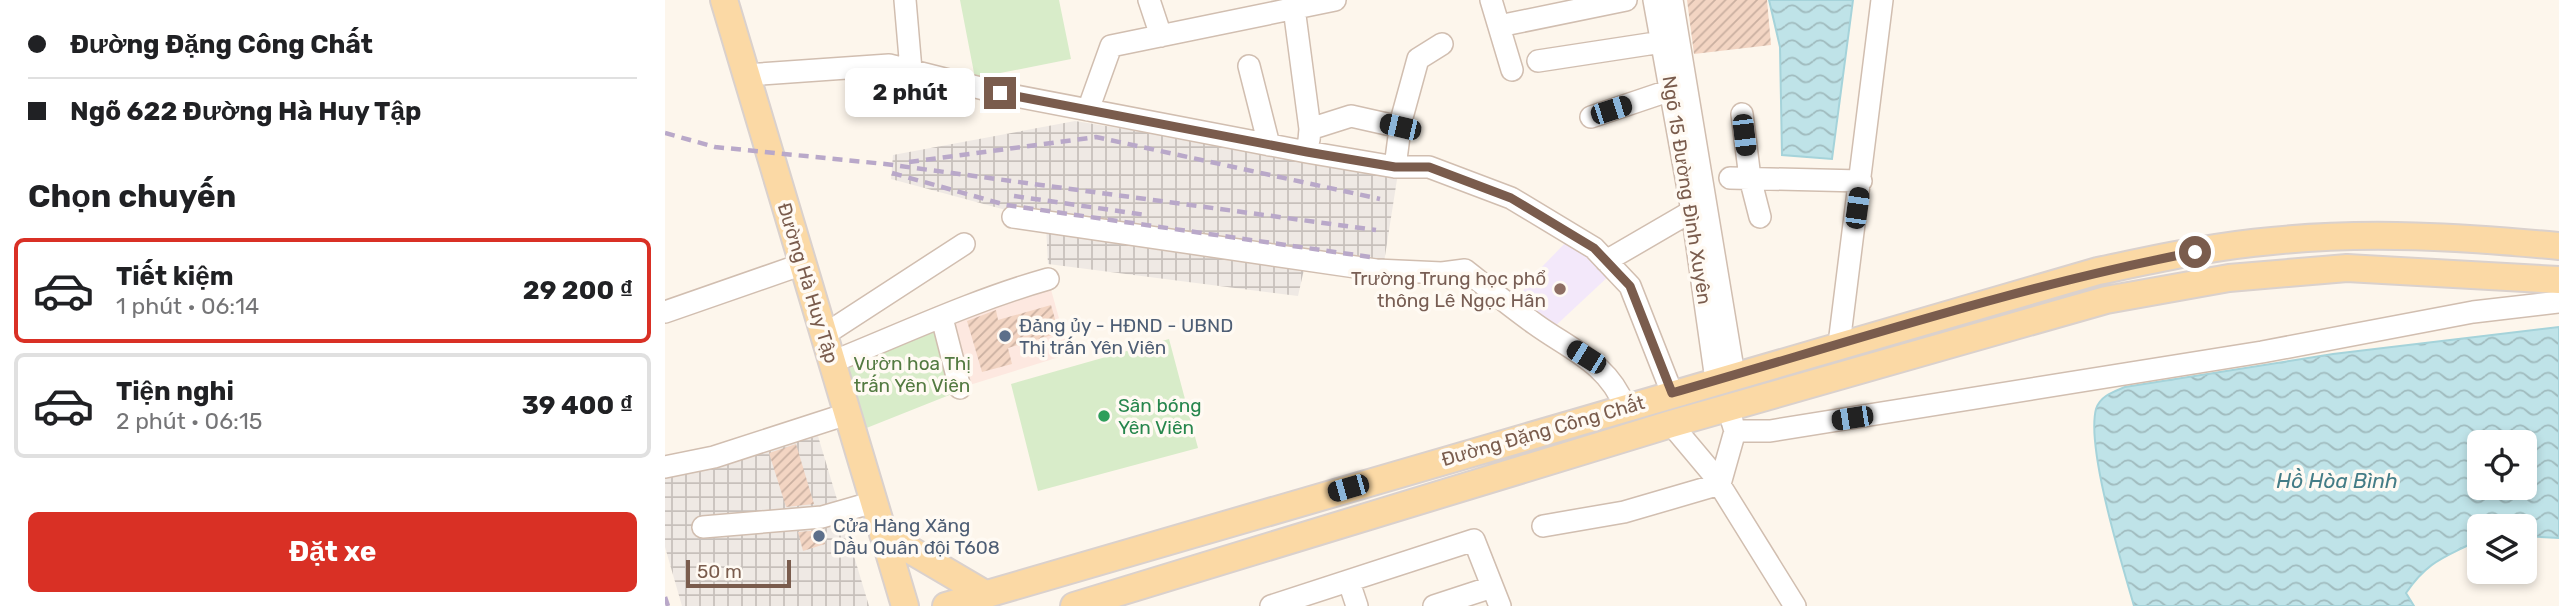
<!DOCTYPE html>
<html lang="vi">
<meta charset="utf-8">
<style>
body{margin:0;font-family:Rubik,sans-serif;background:#f2f2f2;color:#202124;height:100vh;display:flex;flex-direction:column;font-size:26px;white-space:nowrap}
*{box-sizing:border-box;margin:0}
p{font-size:23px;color:#757577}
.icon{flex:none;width:38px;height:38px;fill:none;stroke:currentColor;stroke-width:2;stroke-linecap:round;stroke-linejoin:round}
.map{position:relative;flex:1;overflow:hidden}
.panel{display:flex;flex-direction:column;background:#fff;width:665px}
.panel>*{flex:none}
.hud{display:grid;align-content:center;height:154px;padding:0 28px;background:#fff}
.tools{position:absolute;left:1802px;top:430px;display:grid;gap:14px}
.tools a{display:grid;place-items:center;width:70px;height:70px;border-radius:10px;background:#fff;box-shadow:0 4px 10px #0003;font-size:35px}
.scale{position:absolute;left:21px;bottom:18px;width:105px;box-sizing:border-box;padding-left:7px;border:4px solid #7a5c4d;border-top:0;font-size:19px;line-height:24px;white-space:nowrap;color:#7a5c4d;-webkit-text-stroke:5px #fffaf3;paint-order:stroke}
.end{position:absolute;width:32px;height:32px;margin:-16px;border:9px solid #7a5c4d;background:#fff;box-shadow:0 0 0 4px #fff}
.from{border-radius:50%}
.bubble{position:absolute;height:49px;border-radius:10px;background:#fff;box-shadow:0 4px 10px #0003;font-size:23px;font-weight:700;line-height:49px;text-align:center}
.car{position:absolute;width:21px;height:42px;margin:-21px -10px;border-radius:9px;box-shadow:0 0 5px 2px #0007;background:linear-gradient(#222 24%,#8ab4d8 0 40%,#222 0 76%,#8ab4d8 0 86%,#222 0)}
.hud b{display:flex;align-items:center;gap:24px;height:66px;font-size:26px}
.hud b+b{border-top:2px solid #e0e0e0}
.hud i{width:18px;height:18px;background:#202124}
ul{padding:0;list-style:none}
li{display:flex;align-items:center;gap:21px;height:105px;margin:0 14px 10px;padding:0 14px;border:4px solid #e0e0e0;border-radius:10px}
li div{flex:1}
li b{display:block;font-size:26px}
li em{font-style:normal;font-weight:700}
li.active{border-color:#d93025}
li>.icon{width:63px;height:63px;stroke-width:1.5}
h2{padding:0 28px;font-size:32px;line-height:84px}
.action{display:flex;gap:14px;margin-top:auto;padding:14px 28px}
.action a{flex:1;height:80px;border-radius:10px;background:#d93025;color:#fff;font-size:28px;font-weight:700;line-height:80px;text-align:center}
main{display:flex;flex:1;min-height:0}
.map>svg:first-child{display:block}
.commercial{fill:#fde8e0}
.industrial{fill:url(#industrial-grid)}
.education{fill:#f3e8fa}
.green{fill:#d8ecc9}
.water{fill:url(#water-waves);stroke:#a5d3da;stroke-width:2;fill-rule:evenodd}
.building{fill:url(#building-hatch)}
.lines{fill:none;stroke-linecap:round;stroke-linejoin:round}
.minor-casing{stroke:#d1beb0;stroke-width:24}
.major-casing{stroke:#dad1cd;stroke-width:30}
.minor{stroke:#fff;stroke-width:21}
.major{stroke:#fbd9a5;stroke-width:26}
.rail{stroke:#b9a8c9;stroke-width:4.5;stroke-dasharray:10 7;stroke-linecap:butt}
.route{stroke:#7a5c4d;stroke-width:9}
.education-dot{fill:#8d6e63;stroke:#fffaf3;stroke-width:2.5}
.service-dot{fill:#5c6f8a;stroke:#fffaf3;stroke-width:2.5}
.leisure-dot{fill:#2e9e5b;stroke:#fffaf3;stroke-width:2.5}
.labels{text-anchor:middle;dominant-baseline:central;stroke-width:7;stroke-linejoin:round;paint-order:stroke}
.street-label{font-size:19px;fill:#7a5c4d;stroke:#fffaf3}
.education-label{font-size:19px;fill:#785e54;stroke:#fffaf3;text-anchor:end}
.service-label{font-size:19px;fill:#4e5e75;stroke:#fffaf3;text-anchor:start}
.park-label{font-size:19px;fill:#537a41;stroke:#fffaf3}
.leisure-label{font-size:19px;fill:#27864d;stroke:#fffaf3;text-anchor:start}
.water-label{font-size:21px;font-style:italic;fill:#437c86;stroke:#fffaf3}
</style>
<main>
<section class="panel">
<div class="hud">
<b><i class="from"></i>Đường Đặng Công Chất</b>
<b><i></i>Ngõ 622 Đường Hà Huy Tập</b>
</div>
<h2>Chọn chuyến</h2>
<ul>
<li class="active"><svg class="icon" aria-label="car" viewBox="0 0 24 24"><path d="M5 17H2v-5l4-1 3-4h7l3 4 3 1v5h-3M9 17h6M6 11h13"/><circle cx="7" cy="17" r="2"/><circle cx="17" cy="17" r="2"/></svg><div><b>Tiết kiệm</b><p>1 phút · 06:14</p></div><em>29 200 ₫</em></li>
<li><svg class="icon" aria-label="car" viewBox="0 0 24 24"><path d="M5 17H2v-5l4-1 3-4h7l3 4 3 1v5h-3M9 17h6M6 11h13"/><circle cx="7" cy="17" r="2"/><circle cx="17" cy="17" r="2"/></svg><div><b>Tiện nghi</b><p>2 phút · 06:15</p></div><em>39 400 ₫</em></li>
</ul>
<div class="action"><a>Đặt xe</a></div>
</section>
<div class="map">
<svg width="1894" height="606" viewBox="0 0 1894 606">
<defs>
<pattern id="industrial-grid" width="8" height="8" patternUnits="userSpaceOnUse" patternTransform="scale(1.75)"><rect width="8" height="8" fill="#efe9e4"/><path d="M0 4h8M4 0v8" fill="none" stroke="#c7c0bb"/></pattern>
<pattern id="water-waves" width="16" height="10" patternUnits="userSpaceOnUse" patternTransform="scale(1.75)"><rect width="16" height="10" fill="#bfe3e8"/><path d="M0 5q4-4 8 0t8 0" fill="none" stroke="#a0bbbe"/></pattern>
<pattern id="building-hatch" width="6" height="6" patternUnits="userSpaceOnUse" patternTransform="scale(1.75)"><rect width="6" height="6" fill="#f3d5c3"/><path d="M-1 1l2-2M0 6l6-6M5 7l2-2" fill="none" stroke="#cab0a1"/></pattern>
</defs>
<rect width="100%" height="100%" fill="#fdf6ec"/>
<path class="commercial" d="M383 279 404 354 295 388 277 318Z"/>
<path class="industrial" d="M410 121 733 173 717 275 640 265 633 296 383 264 381 226 363 216 226 179 228 155Z
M153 436 204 606H17L0 547V476Z"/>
<path class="education" d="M905 238 946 274 886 330 849 304 870 274Z"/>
<path class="green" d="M295 0H394L406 59 310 78Z
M270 328 292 392 199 429 179 367Z
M504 339 533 448 373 491 346 384Z"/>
<path class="water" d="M1104 0H1188L1167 159 1117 155 1115 47Z
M1894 327V538L1860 536V527H1815V539C1782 557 1764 559 1741 593L1749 606H1469C1457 564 1421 448 1431 409 1435 396 1448 392 1460 387L1668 354ZM1815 443H1860V488H1815Z"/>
<path class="building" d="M1022 0H1102L1106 45 1029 54Z
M386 305 394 333 343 348 347 364 317 372 302 321 331 310 333 320Z
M131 444 149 504 121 507 104 453Z
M156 530 160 544 138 551 133 532Z"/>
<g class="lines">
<defs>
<path id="minor" d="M240 0 246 70
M484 0 496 36
M826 0 847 70
M989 0 1027 211 1051 380
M1007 0 1069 375
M629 8 645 129
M834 26 961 0
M873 61 997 42
M584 66 604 145
M81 75 224 65 335 93 642 152 730 167H764L846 198 929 248 965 286 1007 393
M423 110 446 46 670 0
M1077 114 1085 178 1095 217
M926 117 1006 90
M644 140 645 129 686 116 735 127
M730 167 736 121 753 59 777 44
M1065 178 1196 181
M348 217 711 270 777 273 800 270C823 288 846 307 870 324 906 350 943 363 960 407
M941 261 1027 211
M0 312 138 264
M277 318 295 388
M159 335 299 244
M1174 344 1217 0
M167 362C239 333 309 300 383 279
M1063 408 1070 431H1105L1597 352 1808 312 1894 302
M1006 424 1048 474 1130 606
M0 467 49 457 182 414
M878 526 959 512 1055 484 1070 431
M38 527 157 517 209 502
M684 582 692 606
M606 606 809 540 835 606
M769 606 827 587"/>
<path id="major" d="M59 0 240 606
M218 534 320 594
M281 606 1433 271C1491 259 1548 246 1607 241 1703 231 1798 237 1894 246
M409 606 1006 424 1441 300 1564 278 1682 268 1894 280"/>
</defs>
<use href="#minor" class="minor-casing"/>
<use href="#major" class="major-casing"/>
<use href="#minor" class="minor"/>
<use href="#major" class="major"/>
<path class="rail" d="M0 133 50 147 220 164 711 230
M244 162 431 137 715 199
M227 173 341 205 705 257
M349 196 481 215
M0 597 3 606"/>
</g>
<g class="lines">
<path class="route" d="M335 93 642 152 730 167H764L846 198 929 248 965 286 1007 393C1181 343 1353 286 1530 252"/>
</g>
<circle class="education-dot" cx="895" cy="289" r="7"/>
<g class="service-dot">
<circle cx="340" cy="336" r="7"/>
<circle cx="154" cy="536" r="7"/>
</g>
<circle class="leisure-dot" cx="439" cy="416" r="7"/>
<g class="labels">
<g class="street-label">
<text transform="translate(1022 190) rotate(81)">Ngõ 15 Đường Đình Xuyên</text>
<text transform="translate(143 283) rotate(73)">Đường Hà Huy Tập</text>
<text transform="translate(878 431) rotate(-16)">Đường Đặng Công Chất</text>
</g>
<g class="education-label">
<text x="881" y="278">Trường Trung học phổ<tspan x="881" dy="22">thông Lê Ngọc Hân</tspan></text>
</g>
<g class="service-label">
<text x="354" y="325">Đảng ủy - HĐND - UBND<tspan x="354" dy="22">Thị trấn Yên Viên</tspan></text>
<text x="168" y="525">Cửa Hàng Xăng<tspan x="168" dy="22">Dầu Quân đội T608</tspan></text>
</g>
<g class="park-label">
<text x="247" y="363">Vườn hoa Thị<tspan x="247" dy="22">trấn Yên Viên</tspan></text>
</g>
<g class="leisure-label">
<text x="453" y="405">Sân bóng<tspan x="453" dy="22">Yên Viên</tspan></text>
</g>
<g class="water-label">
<text x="1672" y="480">Hồ Hòa Bình</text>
</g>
</g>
</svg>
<div class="tools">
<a><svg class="icon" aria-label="locate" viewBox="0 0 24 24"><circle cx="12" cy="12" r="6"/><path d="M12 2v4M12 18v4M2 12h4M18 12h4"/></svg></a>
<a><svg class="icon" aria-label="layers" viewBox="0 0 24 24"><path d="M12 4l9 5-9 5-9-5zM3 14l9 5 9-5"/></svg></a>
</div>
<div class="scale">50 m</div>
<i class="end from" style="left:1530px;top:252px"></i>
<i class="end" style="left:335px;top:93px"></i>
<div class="bubble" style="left:180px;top:68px;width:130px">2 phút</div>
<i class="car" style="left:946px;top:110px;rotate:72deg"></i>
<i class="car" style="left:735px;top:127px;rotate:283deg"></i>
<i class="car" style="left:1079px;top:135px;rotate:173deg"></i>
<i class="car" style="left:1192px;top:208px;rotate:8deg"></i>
<i class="car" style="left:921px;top:357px;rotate:302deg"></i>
<i class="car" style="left:1187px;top:418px;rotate:261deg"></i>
<i class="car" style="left:683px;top:488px;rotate:254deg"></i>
</div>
</main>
